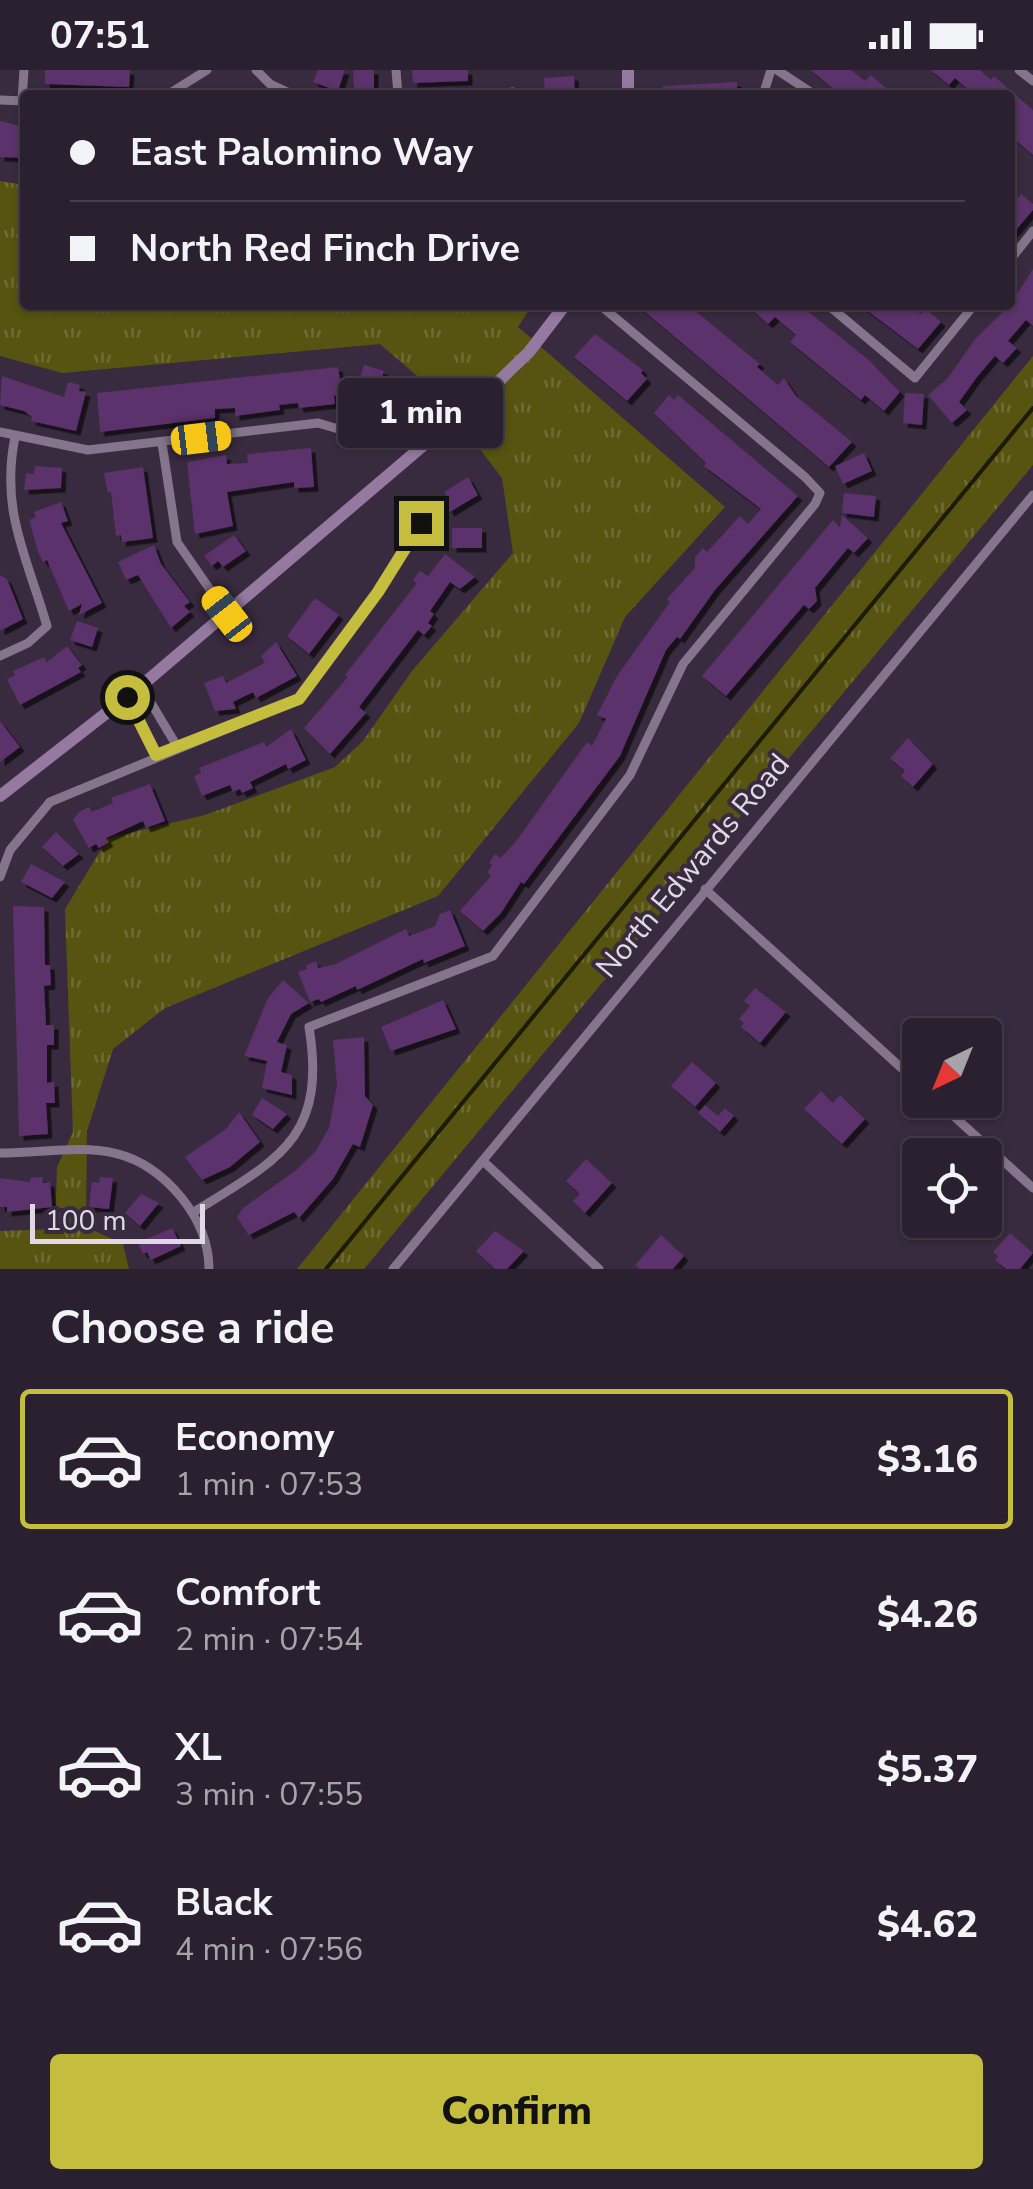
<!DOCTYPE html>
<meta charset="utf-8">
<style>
body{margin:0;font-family:"Nunito Sans",sans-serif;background:#332837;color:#f1f3f6;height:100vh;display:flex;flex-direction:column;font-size:38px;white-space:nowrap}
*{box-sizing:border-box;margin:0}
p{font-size:32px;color:#a6a3aa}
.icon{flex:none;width:55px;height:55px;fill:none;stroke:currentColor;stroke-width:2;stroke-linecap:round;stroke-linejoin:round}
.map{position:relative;height:1199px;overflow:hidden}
.panel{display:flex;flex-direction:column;background:#2b202f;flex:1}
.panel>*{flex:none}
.banner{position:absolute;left:20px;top:20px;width:995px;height:220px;border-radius:10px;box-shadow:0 2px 8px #0004,0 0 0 2px #473e4b;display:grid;align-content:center;height:220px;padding:0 50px;background:#2b202f}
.needle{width:65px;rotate:223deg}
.buttons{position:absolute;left:902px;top:948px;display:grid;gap:20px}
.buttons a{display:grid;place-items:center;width:100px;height:100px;border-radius:10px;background:#2b202f;box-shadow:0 2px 8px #0004,0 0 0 2px #473e4b;font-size:50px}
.scale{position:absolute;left:30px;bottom:25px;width:175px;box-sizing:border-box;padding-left:10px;border:5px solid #e1d8e5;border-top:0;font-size:28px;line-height:35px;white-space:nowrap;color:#e1d8e5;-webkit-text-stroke:8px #392b3f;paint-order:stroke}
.end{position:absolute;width:45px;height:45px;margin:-22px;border:12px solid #c4bd3e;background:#111;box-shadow:0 0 0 5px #111}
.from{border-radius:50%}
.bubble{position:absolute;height:70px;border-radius:10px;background:#2b202f;box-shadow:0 2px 8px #0004,0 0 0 2px #473e4b;font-size:32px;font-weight:800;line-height:70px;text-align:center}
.car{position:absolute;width:30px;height:60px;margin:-30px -15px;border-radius:12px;box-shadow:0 0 8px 2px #0007;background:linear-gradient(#f5c518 24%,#345 0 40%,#f5c518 0 76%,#345 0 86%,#f5c518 0)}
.banner b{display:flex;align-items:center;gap:35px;height:95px;font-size:38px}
.banner b+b{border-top:2px solid #473e4b}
.banner i{width:25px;height:25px;background:#f1f3f6}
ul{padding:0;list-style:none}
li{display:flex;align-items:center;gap:30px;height:140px;margin:0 20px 15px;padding:0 30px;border:5px solid transparent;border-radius:10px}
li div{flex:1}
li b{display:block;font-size:38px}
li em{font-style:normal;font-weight:800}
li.selected{border-color:#c4bd3e}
li>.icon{width:90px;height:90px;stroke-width:1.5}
h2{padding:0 50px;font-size:45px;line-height:120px}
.cta{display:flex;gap:20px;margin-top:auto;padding:20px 50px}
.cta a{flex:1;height:115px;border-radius:10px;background:#c4bd3e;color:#111;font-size:40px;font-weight:800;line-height:115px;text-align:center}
.status{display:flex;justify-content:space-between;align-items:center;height:70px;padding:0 50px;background:#2b202f;direction:ltr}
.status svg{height:28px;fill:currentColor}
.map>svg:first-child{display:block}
.grass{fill:url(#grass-tufts)}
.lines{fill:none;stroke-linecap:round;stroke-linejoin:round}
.stream{stroke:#1d1b02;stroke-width:4}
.building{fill:#5b316c;filter:url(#shadow)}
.street{stroke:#85758c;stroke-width:9}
.secondary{stroke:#9579a1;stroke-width:12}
.route{stroke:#c4bd3e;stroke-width:12}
.labels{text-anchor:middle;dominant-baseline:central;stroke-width:8;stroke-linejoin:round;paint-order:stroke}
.street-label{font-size:30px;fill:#e1d8e5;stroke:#392b3f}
</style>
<div class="status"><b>07:51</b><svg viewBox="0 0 49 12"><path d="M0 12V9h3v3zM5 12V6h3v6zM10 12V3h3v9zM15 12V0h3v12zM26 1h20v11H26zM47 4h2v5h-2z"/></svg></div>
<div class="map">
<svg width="1033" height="1199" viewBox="0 0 1033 1199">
<defs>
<pattern id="grass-tufts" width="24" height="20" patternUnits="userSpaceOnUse" patternTransform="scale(2.5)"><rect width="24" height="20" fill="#575311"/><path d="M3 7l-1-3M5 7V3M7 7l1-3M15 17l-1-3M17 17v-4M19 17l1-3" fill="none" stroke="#6f6b34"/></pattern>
<filter id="shadow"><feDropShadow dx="4.5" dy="4.5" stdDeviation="0" flood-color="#0009"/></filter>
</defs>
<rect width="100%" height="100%" fill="#392b3f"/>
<path class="grass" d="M0 111 25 115V235H532L518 257 725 437 625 547 579 653 438 826 165 938 113 979 87 1061 86 1157 123 1174 129 1199H0V1161L55 1159 57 1097 73 1062 65 839 108 768 205 745 335 697 363 671 412 601 513 483 502 408 437 323 380 274 62 303 0 286Z
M1033 286V395L364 1199H297Z"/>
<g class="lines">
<path class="stream" d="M326 1199 1033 338"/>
</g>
<path class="building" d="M45 0H130L129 17 45 14Z
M318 0H345L338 21 313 12Z
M353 0H374V21H354Z
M412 0H468V11L413 13Z
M811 0H851L865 11 871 5 894 25H840Z
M931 0H980L991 10 994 6 1033 40V85L1010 65V25H984L977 19 973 24 955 8 949 15Z
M574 6 575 25H545L544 8Z
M737 12V25H663V16Z
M0 51 25 57V88L0 87Z
M1021 124 1033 134V140L1010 167V137Z
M1033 199V256L1026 250 1008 271 1017 278 1003 293 995 286 977 307 959 332 967 340 952 353 928 325 948 308 975 269 1010 235Z
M637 235H688L760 294 757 297 778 315 784 308 796 326 852 372 829 397Z
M747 235H800L870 291 900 322 884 341 865 325 861 330 790 272 796 265 775 247 768 254Z
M860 235H910L921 244 926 239 941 252 918 279Z
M595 264 643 300 641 303 647 309 627 331 574 287Z
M364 295 384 301 373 335 355 323Z
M338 297 342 324 334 326 335 334 299 338 298 333 279 335 280 340 235 346V338L215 339V348L100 362 97 323Z
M2 306 64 327 68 312 80 315 79 321 86 322 76 361 31 351 32 347 24 341 0 335Z
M403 319 421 330 395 356 381 341Z
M905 323 924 324 922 355 903 353Z
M669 325 674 330 678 325 798 426 715 520 680 569 677 567 666 580 620 686 524 814 521 812 501 843 483 861 460 841 491 806 487 803 492 795 489 793 495 784 501 788 517 770 587 672 592 676 606 649 597 645 617 606 670 532 667 529 695 498V487L703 478 707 482 740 446 748 454 761 439 704 396 706 393 654 343Z
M311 378 314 417 294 418V412L227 422 233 456 195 464 187 392 226 385 227 394 248 393 247 384Z
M864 383 872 401 843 414 835 396Z
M35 396 62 398 61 418 24 420 26 403 34 404Z
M143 397 153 468 122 472 121 465 116 466 111 422 108 423 104 403Z
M468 407 478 425 450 442 443 431 448 428 444 422Z
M844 423 876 426 874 447 842 443Z
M61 432 68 451 61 453 102 533 79 545 82 534 69 541 47 490 43 492 38 482 29 450 36 447 34 442Z
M842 445 868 468 854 483 848 478 815 518 817 531 809 539 804 535 726 626 702 606 833 450 840 457Z
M452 458H482V478H452Z
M234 465 246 481 223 497 218 491 212 496 204 486Z
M154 475 161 494 190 532 184 536 190 542 171 558 138 505 126 510 118 492Z
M445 484 475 507 460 519 450 512 430 541 434 544 428 553 432 556 424 565 418 560 359 637 366 643 330 684 304 658 348 607 345 605 417 513 413 510 420 501 428 506Z
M0 505 7 509 23 549 0 561Z
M315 528 339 545 309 584 287 566Z
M77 551 98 558 92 577 70 570Z
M276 572 297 606 256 628 253 622 233 632 236 639 215 641 204 613 223 606 226 613 265 593 261 586Z
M67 576 82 595 78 598 81 602 20 635 7 609 15 605 13 601 44 587 47 592Z
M0 651 20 677 0 692Z
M291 659 306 690 288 699 286 694 250 712 253 718 242 723 240 719 233 722 230 715 202 726 194 706 201 703 199 698 264 672 266 677Z
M908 668 933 694 913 717 901 706 905 701 890 688Z
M150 714 165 751 146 758 143 751 106 768 109 772 99 778 96 774 89 778 73 750 79 742 89 737 92 742 113 733 111 728Z
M56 762 79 784 63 796 42 777Z
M31 794 65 812 52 828 21 812Z
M13 836 44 837 45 895H50L51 915 44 916 46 955H54V975H47V1013L54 1012 55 1033H46L48 1064 19 1066Z
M450 840 465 876 424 893 423 889 357 920 356 916 321 932 319 929 310 932 298 902 307 899 306 895 316 891 318 898 336 894 406 859 409 866 435 856 440 844Z
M283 910 309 933 291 944 277 972 287 975 281 1002 292 1005V1025L262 1018 267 991 244 986 268 928Z
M755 918 786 942 760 973 741 957 744 953 739 949 750 936 744 931Z
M443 930 456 959 391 981 381 957Z
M364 967 365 1026 373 1035 360 1077 353 1074 333 1109 299 1148 294 1142 249 1165 237 1147 242 1139 296 1100 315 1082 329 1058 337 1015 333 970Z
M692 992 716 1013 695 1037 671 1016Z
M821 1021 833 1033 840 1025 865 1049 842 1074 804 1039Z
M262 1028 287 1044 273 1059 252 1045Z
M705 1035 718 1046 725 1038 734 1046 720 1062 698 1043Z
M239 1042 260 1072 230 1097 202 1110 185 1087 226 1059Z
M586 1089 612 1113 585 1143 573 1131 580 1124 566 1111Z
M42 1107 43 1113 50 1112 52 1137 7 1142V1137H0V1108L30 1112V1108Z
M100 1107 113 1108 109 1139 89 1137 92 1112 99 1113Z
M141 1124 159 1133 140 1156 125 1143Z
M172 1158 181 1176 151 1190 147 1182 143 1184 138 1173Z
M495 1161 524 1181 507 1199H495L476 1181Z
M1010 1163 1033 1183 1020 1199H1006L995 1190 998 1186 993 1182Z
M661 1165 684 1186 673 1199H640L635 1195Z"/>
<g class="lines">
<path class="street" d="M256 0 270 14 294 25
M396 0 398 25
M777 0 815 25
M1019 0 1033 11
M167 25 207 0
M496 25 513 22
M763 25 771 0
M0 30 25 31
M22 31 24 0
M1010 190 1033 161
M828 235 915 308 974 235
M0 362 88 380 318 353 352 363
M162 373 177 472 227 544
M0 586 28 573 47 556C27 487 0 441 15 367
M141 616 178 678
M127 627 156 685
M0 807 10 780 50 732 299 629 379 522 421 453
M705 819 920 1015
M936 1030 1033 1118
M0 1083C76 1082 128 1063 181 1127 198 1148 209 1172 209 1199
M483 1091 599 1199
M194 1142C279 1089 327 1068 309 957L493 886 630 705 683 594 815 434 820 423 805 407 600 235
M393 1199 1033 425"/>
<path class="secondary" d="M628 0V25
M0 726 141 616 500 310 529 282 565 235"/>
</g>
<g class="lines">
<path class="route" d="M127 627 156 685 299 629 378 522 421 453"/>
</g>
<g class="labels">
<g class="street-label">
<text transform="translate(693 796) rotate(-50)">North Edwards Road</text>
</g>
</g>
</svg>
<div class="buttons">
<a><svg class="needle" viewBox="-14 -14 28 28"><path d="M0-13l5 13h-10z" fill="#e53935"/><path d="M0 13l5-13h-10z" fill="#a6a3aa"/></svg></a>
<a><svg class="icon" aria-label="locate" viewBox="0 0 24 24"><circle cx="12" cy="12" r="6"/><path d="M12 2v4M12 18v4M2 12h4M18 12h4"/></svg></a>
</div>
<div class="scale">100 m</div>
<i class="end from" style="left:127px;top:627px"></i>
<i class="end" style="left:421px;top:453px"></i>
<div class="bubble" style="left:338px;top:308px;width:165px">1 min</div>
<i class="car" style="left:201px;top:368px;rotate:83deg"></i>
<i class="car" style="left:227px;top:544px;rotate:322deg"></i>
<div class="banner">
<b><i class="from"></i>East Palomino Way</b>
<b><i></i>North Red Finch Drive</b>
</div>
</div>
<section class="panel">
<h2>Choose a ride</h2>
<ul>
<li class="selected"><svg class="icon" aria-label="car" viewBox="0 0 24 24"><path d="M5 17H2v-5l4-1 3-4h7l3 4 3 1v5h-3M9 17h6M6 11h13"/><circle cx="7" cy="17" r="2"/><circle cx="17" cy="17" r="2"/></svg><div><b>Economy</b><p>1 min · 07:53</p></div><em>$3.16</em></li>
<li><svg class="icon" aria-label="car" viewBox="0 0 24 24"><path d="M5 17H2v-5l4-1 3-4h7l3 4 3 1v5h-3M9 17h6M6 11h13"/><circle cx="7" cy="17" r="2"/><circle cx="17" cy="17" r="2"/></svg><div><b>Comfort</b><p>2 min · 07:54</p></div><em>$4.26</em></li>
<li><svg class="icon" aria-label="car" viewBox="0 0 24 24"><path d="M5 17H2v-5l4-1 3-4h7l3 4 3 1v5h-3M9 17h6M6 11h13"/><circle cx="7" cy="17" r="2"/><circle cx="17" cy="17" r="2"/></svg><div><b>XL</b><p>3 min · 07:55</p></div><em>$5.37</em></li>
<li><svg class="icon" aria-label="car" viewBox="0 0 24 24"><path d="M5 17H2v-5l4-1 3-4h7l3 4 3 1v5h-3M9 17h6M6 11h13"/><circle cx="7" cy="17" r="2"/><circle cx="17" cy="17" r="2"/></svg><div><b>Black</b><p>4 min · 07:56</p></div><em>$4.62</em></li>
</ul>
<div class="cta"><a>Confirm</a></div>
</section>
